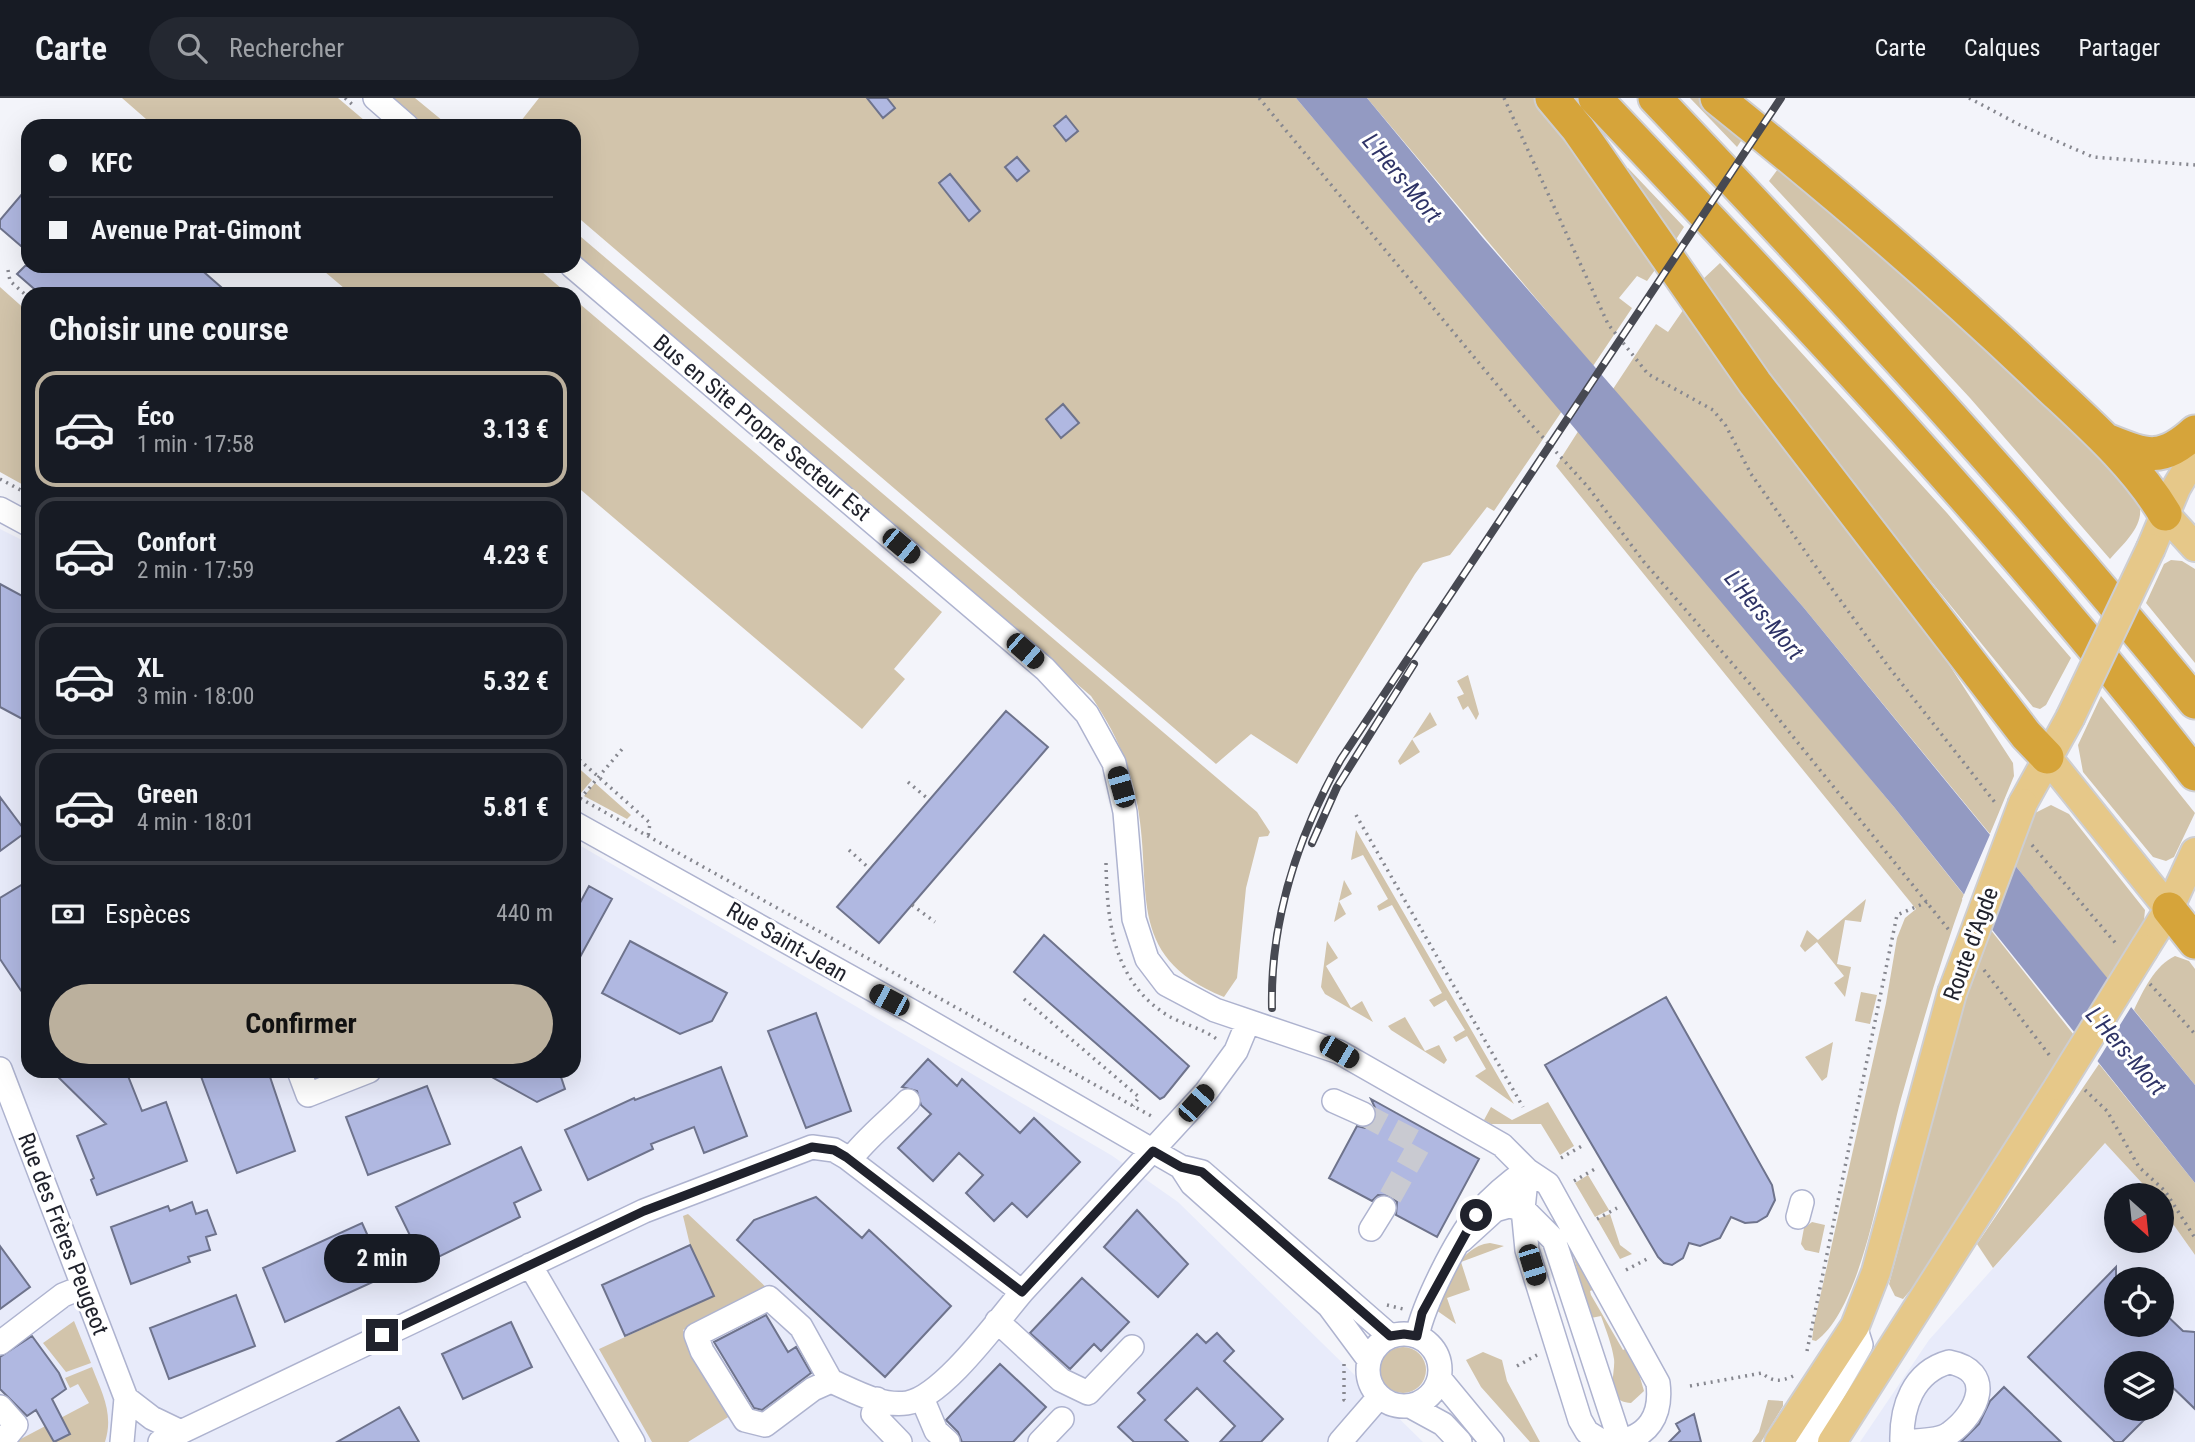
<!DOCTYPE html>
<html lang="fr">
<meta charset="utf-8">
<style>
body{margin:0;font-family:"Roboto Condensed",sans-serif;background:#242831;color:#f1f3f6;height:100vh;display:flex;flex-direction:column;font-size:26px;white-space:nowrap}
*{box-sizing:border-box;margin:0}
p{font-size:23px;color:#9ea1a6}
.icon{flex:none;width:38px;height:38px;fill:none;stroke:currentColor;stroke-width:2;stroke-linecap:round;stroke-linejoin:round}
.map{position:relative;flex:1;overflow:hidden}
.details{position:absolute;left:21px;top:189px;width:560px;height:791px;display:flex;flex-direction:column;background:#171b24;border-radius:21px;box-shadow:0 7px 28px #0002}
.details>*{flex:none}
.banner{position:absolute;left:21px;top:21px;width:560px;height:154px;border-radius:21px;box-shadow:0 7px 28px #0002;display:grid;align-content:center;height:154px;padding:0 28px;background:#171b24}
.needle{width:46px;rotate:153deg}
.buttons{position:absolute;left:2104px;top:1085px;display:grid;gap:14px}
.buttons a{display:grid;place-items:center;width:70px;height:70px;border-radius:50%;background:#171b24;box-shadow:0 7px 28px #0002;font-size:35px}
.end{position:absolute;width:32px;height:32px;margin:-16px;border:9px solid #20222c;background:#fff;box-shadow:0 0 0 4px #fff}
.from{border-radius:50%}
.bubble{position:absolute;height:49px;border-radius:24px;background:#171b24;box-shadow:0 7px 28px #0002;font-size:23px;font-weight:700;line-height:49px;text-align:center}
.car{position:absolute;width:21px;height:42px;margin:-21px -10px;border-radius:9px;box-shadow:0 0 5px 2px #0007;background:linear-gradient(#222 24%,#8ab4d8 0 40%,#222 0 76%,#8ab4d8 0 86%,#222 0)}
.banner b{display:flex;align-items:center;gap:24px;height:66px;font-size:26px}
.banner b+b{border-top:2px solid #363941}
.banner i{width:18px;height:18px;background:#f1f3f6}
ul{padding:0;list-style:none}
li{display:flex;align-items:center;gap:21px;height:116px;margin:0 14px 10px;padding:0 14px;border:4px solid #363941;border-radius:21px}
li div{flex:1}
li b{display:block;font-size:26px}
li em{font-style:normal;font-weight:700}
li.active{border-color:#bbb09d}
li>.icon{width:63px;height:63px;stroke-width:1.5}
h2{padding:0 28px;font-size:32px;line-height:84px}
.pay{display:flex;align-items:center;gap:18px;height:77px;padding:0 28px;font-size:26px}
.pay p{margin-inline-start:auto}
.button{display:flex;gap:14px;margin-top:auto;padding:14px 28px}
.button a{flex:1;height:80px;border-radius:42px;background:#bbb09d;color:#111;font-size:28px;font-weight:700;line-height:80px;text-align:center}
header{display:flex;align-items:center;gap:42px;box-sizing:border-box;height:98px;padding:0 35px;background:#171b24;border-bottom:2px solid #363941}
header strong{font-size:33px}
nav{display:flex;gap:38px;margin-inline-start:auto;font-size:24px}
.search{width:490px;height:63px;background:#242831;display:flex;align-items:center;gap:18px;box-sizing:border-box;padding:0 24px;border-radius:38px;color:#9ea1a6;font-size:26px}
.map>svg:first-child{display:block}
.built{fill:#e8ebfa;fill-rule:evenodd}
.green{fill:#d2c4ab}
.water{fill:#939ac2}
.pier{fill:#f3f4fa}
.building{fill:#b0b8e1;stroke:#6e738c;stroke-width:2}
.lines{fill:none;stroke-linecap:round;stroke-linejoin:round}
.minor-tunnel{stroke:#c9cad1;stroke-width:23;stroke-dasharray:23 11;stroke-linecap:butt}
.minor-casing{stroke:#aeb3cf;stroke-width:26}
.major-casing{stroke:#ceced1;stroke-width:32}
.highway-casing{stroke:#ceced1;stroke-width:37}
.path{stroke:#86878f;stroke-width:3.5;stroke-dasharray:2 5;stroke-linecap:butt}
.minor{stroke:#fff;stroke-width:23}
.major{stroke:#e6c889;stroke-width:28}
.highway{stroke:#d6a43a;stroke-width:33}
.rail-casing{stroke:#474952;stroke-width:8}
.rail{stroke:#fff;stroke-width:5;stroke-dasharray:16;stroke-linecap:butt}
.major-bridge-casing{stroke:#ceced1;stroke-width:32;stroke-linecap:butt}
.major-bridge{stroke:#e6c889;stroke-width:28}
.route{stroke:#20222c;stroke-width:9}
.labels{text-anchor:middle;dominant-baseline:central;stroke-width:6;stroke-linejoin:round;paint-order:stroke}
.street-label{font-size:23px;fill:#20222c;stroke:#fff}
.water-label{font-size:24px;font-style:italic;fill:#2f3467;stroke:#fff}
</style>
<header>
<strong>Carte</strong>
<div class="search"><svg class="icon" aria-label="search" viewBox="0 0 24 24"><circle cx="10" cy="10" r="6"/><path d="M15 15l6 6"/></svg>Rechercher</div>
<nav><a>Carte</a><a>Calques</a><a>Partager</a></nav>
</header>
<div class="map">
<svg width="2195" height="1344" viewBox="0 0 2195 1344">
<rect width="100%" height="100%" fill="#f3f4fa"/>
<path class="built" d="M0 431 28 445V973H574V744L1111 1057 1178 1104 1423 1344H0Z
M2105 1045 2153 1097H2116V1143H2161V1109L2195 1157V1344H1860L1929 1242ZM2116 1181H2161V1227H2116ZM2116 1265H2161V1311H2116Z"/>
<path class="green" d="M122 0H338L371 28H154Z
M391 0H415L449 28H424Z
M539 0H1296L1562 313 1494 413 1487 409 1450 457 1423 465 1415 476 1297 666 1251 636 1216 666 574 116V28H517Z
M1367 0H1540L1660 165 1647 183 1637 178 1619 200 1632 210 1593 268Z
M1690 0H1702L1747 34 1737 49Z
M1784 63 2032 286 2137 400C2149 424 2125 444 2110 461L1970 300 1769 83Z
M1628 70 1684 129 1675 143 1626 73Z
M574 133 1257 714 1270 734 1268 738 1259 739 1246 790 1237 880 1224 899C1121 857 1155 789 1136 700 1128 661 1113 631 1091 598L574 156Z
M1720 165 1947 415 2071 560 2046 607 2040 611 2033 609 1817 343 1701 183Z
M318 168H535L568 196H351Z
M0 189 28 214 27 389 0 374Z
M574 201 942 514 894 571 905 581 862 631 574 386Z
M1688 205 1911 508 2013 665 2014 678 1990 736 1804 510 1613 291 1656 226 1668 234Z
M1579 332 1894 709 1964 797C1940 864 1920 933 1901 1001 1884 1061 1865 1208 1816 1243L1812 1242 1814 1226 1886 905 1897 840 1905 820 1916 811 1556 368Z
M2171 462 2182 463 2195 471V565L2146 505 2164 466Z
M1468 577 1479 616 1476 622 1468 608 1463 612 1457 599 1464 596 1457 583Z
M2101 598 2195 715 2174 759 2166 763 2153 759 2083 674 2078 647Z
M1430 614 1437 627 1412 641 1420 654 1400 667 1398 663Z
M574 666 592 682 580 696 574 693Z
M595 685 631 717 627 721 584 698Z
M2051 707 2069 716 2145 812 2143 832 2109 883 2014 766 2035 715Z
M1356 732 1514 1006 1475 978 1486 971 1467 938 1456 944 1453 939 1465 932 1446 902 1434 909 1429 902 1442 895 1392 807 1379 813 1377 808 1388 801 1363 757 1351 762Z
M1344 782 1352 796 1339 803 1346 816 1334 824Z
M1866 801 1861 824 1845 822 1837 866 1851 869 1845 899 1834 885 1844 878 1817 844 1805 854 1800 848 1807 832 1818 842Z
M1990 831 2074 937 1914 1188 1903 1201 1895 1198 1889 1186 1966 899Z
M1327 843 1338 860 1326 868 1351 910 1362 903 1373 924 1325 896 1321 889Z
M2175 858 2189 863 2195 871V987L2134 912C2143 893 2155 867 2175 858Z
M1861 894 1877 897 1870 926 1855 923Z
M1405 919 1425 953 1439 947 1447 962 1444 966 1391 932 1388 928Z
M1833 944 1827 979 1822 983 1805 959Z
M2099 966 2195 1085V1157L2161 1109V1097H2153L2105 1045 1993 1170 1977 1146Z
M1548 1004 1574 1048 1560 1057 1541 1026H1491L1484 1022 1491 1009 1512 1022Z
M1588 1077 1609 1112 1595 1119 1575 1085Z
M688 1116 768 1191 683 1232 733 1316 688 1344H652L599 1251 714 1198 690 1147 683 1118Z
M1610 1116 1620 1147 1632 1156 1620 1161 1597 1121Z
M1812 1124 1825 1127 1819 1155 1805 1152 1801 1146 1804 1130Z
M1490 1145 1504 1148 1461 1164 1470 1192 1447 1200 1456 1226 1436 1212C1445 1187 1460 1148 1490 1145Z
M1571 1150 1598 1190 1590 1193 1591 1197 1623 1252 1631 1248 1644 1293 1631 1305C1603 1304 1616 1274 1614 1261 1612 1247 1606 1232 1601 1218L1591 1220Z
M74 1223 91 1265 66 1274 43 1245Z
M1380 1272a23 23 0 1 1 46 0a23 23 0 1 1-46 0Z
M1483 1254 1502 1262 1507 1283 1540 1344H1530L1481 1289 1466 1262Z
M92 1269C102 1295 114 1316 105 1344H54L70 1336 65 1326 48 1334 53 1344H15L89 1305 78 1286 70 1290 65 1280Z
M1768 1302 1783 1303V1308L1761 1344H1752L1759 1334Z"/>
<path class="water" d="M1296 0H1367L1483 140 1804 510 2195 987V1085L1894 709Z"/>
<path class="pier" d="M1992 732 2016 762 1989 835 1962 801Z
M2111 879 2133 906 2095 967 2072 940Z"/>
<path class="building" d="M867 0H887L895 10 883 20Z
M1066 18 1078 33 1066 43 1054 28Z
M1017 59 1029 73 1017 83 1005 69Z
M950 76 980 113 969 123 939 85Z
M28 89V154L0 130V122Z
M25 168H197L229 196H40L17 176Z
M1063 306 1079 325 1061 340 1046 321Z
M0 486 28 501V624L0 609Z
M1006 613 1048 649 879 845 837 809Z
M0 699 26 734 0 753Z
M28 783V903L0 861V800Z
M589 788 612 801 574 870V816Z
M1044 837 1189 968 1164 999 1160 1001 1014 874Z
M630 843 727 895 712 923 680 936 602 895Z
M1666 899 1772 1087 1775 1102 1767 1118 1757 1124 1745 1125 1731 1119 1720 1140 1700 1148 1689 1145 1683 1160 1672 1167 1664 1165 1658 1159 1545 967Z
M816 915 851 1013 806 1030 768 933Z
M928 961 957 988 962 981 1020 1035 1034 1020 1080 1064 1027 1119 1012 1105 994 1123 966 1095 983 1077 959 1055 933 1083 898 1050 931 1016 921 1007 917 993 902 989Z
M721 969 747 1038 704 1055 694 1029 651 1046 653 1051 588 1082 565 1032 634 1000 635 1002Z
M52 973H126L142 1013 166 1004 187 1063 97 1097 91 1082 94 1080 77 1038 106 1026Z
M199 973H268L295 1053 237 1075Z
M481 973H559L565 991 537 1004Z
M427 988 450 1046 368 1077 346 1019Z
M1371 1001 1479 1061 1437 1139 1396 1117 1397 1104 1391 1098 1378 1097 1372 1103 1329 1080 1357 1028 1365 1030 1375 1022 1377 1014Z
M521 1049 541 1092 514 1105 520 1119 424 1166 396 1109Z
M816 1099 862 1140 869 1132 951 1208 885 1279 737 1142 754 1122Z
M192 1104 196 1116 207 1112 216 1136 206 1139 210 1152 188 1159 190 1164 131 1186 111 1129 168 1108 170 1113Z
M1137 1112 1188 1166 1158 1199 1104 1149Z
M362 1125 386 1178 285 1224 263 1170Z
M690 1147 714 1198 625 1238 602 1187Z
M0 1148 30 1189 0 1211Z
M2116 1169V1227H2161V1212L2183 1233 2195 1234V1311L2161 1278V1265H2116V1311H2155L2122 1344H2115L2028 1259Z
M1082 1180 1129 1224 1101 1253 1094 1246 1070 1271 1030 1235Z
M236 1197 255 1248 169 1281 150 1230Z
M766 1217 788 1254 796 1249 811 1275 762 1312 754 1310 714 1244Z
M511 1224 532 1269 463 1301 442 1256Z
M1217 1235 1234 1253 1224 1263 1283 1321 1261 1344H1220L1235 1328 1197 1290 1165 1322 1188 1344H1134L1118 1329 1145 1302 1138 1295 1197 1236 1206 1245Z
M32 1238 59 1275 66 1291 52 1301 70 1336 54 1344 36 1312 27 1318 0 1291V1259Z
M1000 1266 1046 1309 1013 1344H962L958 1334 946 1322Z
M2004 1289 2061 1344H1961L1979 1326 1990 1303Z
M399 1309 419 1344H337Z
M1694 1316 1701 1344H1669L1680 1333 1676 1326Z"/>
<g class="lines">
<path class="minor-tunnel" d="M1363 1016 1420 1046 1384 1110"/>
<defs>
<path id="minor" d="M375 0 407 28
M572 168 1045 571 1087 616 1114 665 1125 714 1134 821 1147 861 1166 886 1215 912 1339 954 1502 1047 1527 1072 1548 1086 1658 1285C1662 1317 1649 1340 1614 1344
M0 411 28 426
M574 725 913 914 1181 1069 1202 1074 1390 1238
M0 971 126 1300 122 1344
M299 973 308 997 369 973
M1334 1003 1363 1016
M850 1062C866 1040 889 1023 908 1003
M1181 1069 1192 1086 1329 1208 1369 1262
M1527 1072 1523 1111 1527 1152 1580 1322 1587 1334 1603 1344
M1798 1119 1802 1104
M1371 1131 1384 1110
M1461 1143 1495 1112 1509 1108 1523 1111 1554 1142 1620 1343
M530 1167 633 1344
M769 1200 801 1229 831 1283 813 1291 765 1327 745 1322 702 1253 696 1237Z
M997 1223 1061 1282 1088 1295 1132 1249
M1368 1272a36 36 0 1 1 72 0a36 36 0 1 1-72 0Z
M1417 1238C1424 1205 1456 1142 1477 1116 1492 1099 1508 1085 1527 1072
M0 1245 63 1197 83 1189
M1949 1264C1996 1273 1978 1315 1950 1335 1939 1344 1916 1342 1902 1344 1901 1309 1913 1274 1949 1264Z
M1440 1281 1492 1344
M831 1283C854 1293 881 1309 907 1305 943 1299 998 1222 1022 1194
M126 1300 152 1320 179 1333
M922 1300 936 1333 948 1344
M877 1301 873 1316 900 1344
M1410 1308 1443 1326 1460 1344
M0 1309 16 1327 2 1344
M160 1344 644 1113 812 1049 834 1052 846 1059 1022 1194 1206 994 1236 953 1248 924
M1040 1344 1062 1321
M1340 1344 1379 1299
M1805 1344 1861 1247 1855 1228"/>
<path id="major" d="M2165 416 2195 449
M2151 450 2176 390 2195 358
M2047 659 2169 811
M2023 705 2070 620
M2144 851 2169 811 2195 754
M1779 1344 1855 1228 1876 1174 1952 895
M1832 1344 2059 988"/>
<path id="highway" d="M1552 0 1578 31 1755 285 2026 637 2047 659
M1595 0C1802 218 2010 438 2195 676
M1655 0C1841 196 2025 394 2195 604
M1717 0C1827 88 1933 178 2035 275 2081 319 2132 361 2165 416
M2106 342C2146 358 2161 365 2195 334
M2169 811 2195 844"/>
</defs>
<use href="#minor" class="minor-casing"/>
<use href="#major" class="major-casing"/>
<use href="#highway" class="highway-casing"/>
<path class="path" d="M345 0 354 8
M1259 0 1518 312 1588 389 1644 464 1757 594 1949 832
M1504 0 1608 226 1648 276 1713 312 1726 328 1751 376 1814 466 1888 568 1997 707
M1969 0 2020 27 2093 59 2195 67
M543 168 551 175
M8 172 10 183 28 199
M0 381 28 396
M574 617 578 613
M574 657 650 725 648 739
M908 684 927 700
M574 697 1153 1019
M580 701 623 650
M1356 717 1523 1009
M2032 747 2118 848
M849 752 870 771
M1106 765C1107 820 1112 878 1161 913 1178 926 1203 929 1219 943
M912 807 935 824
M1984 872 2050 958
M2150 886 2195 936
M1024 901 1139 999 1133 1008
M2085 992 2107 1013 2139 1069 2165 1093 2195 1140
M1561 1060 1582 1048
M1574 1083 1595 1071
M1597 1121 1617 1110
M1626 1172 1647 1161
M1387 1207 1403 1211
M1807 1253 1897 817 1927 804
M1344 1266V1302L1348 1304
M1517 1268 1537 1257
M1690 1288 1762 1275C1772 1284 1781 1284 1793 1278"/>
<use href="#minor" class="minor"/>
<use href="#major" class="major"/>
<use href="#highway" class="highway"/>
<defs>
<path id="rail" d="M1312 745 1337 689 1414 566
M1272 910C1270 822 1298 738 1341 661L1781 0"/>
</defs>
<use href="#rail" class="rail-casing"/>
<use href="#rail" class="rail"/>
<defs>
<path id="major-bridge" d="M2070 620 2151 450
M1952 895 2023 705
M2059 988 2144 851"/>
</defs>
<use href="#major-bridge" class="major-bridge-casing"/>
<use href="#major-bridge" class="major-bridge"/>
</g>
<g class="lines">
<path class="route" d="M382 1237 644 1113 812 1049 834 1052 846 1059 1022 1194 1153 1053 1181 1069 1202 1074 1390 1238 1404 1236 1417 1238 1422 1215 1476 1117"/>
</g>
<g class="labels">
<g class="street-label">
<text transform="translate(762 330) rotate(40)">Bus en Site Propre Secteur Est</text>
<text transform="translate(787 844) rotate(30)">Rue Saint-Jean</text>
<text transform="translate(1971 846) rotate(-70)">Route d'Agde</text>
<text transform="translate(63 1136) rotate(69)">Rue des Frères Peugeot</text>
</g>
<g class="water-label">
<text transform="translate(1402 80) rotate(50)">L'Hers-Mort</text>
<text transform="translate(1764 517) rotate(50)">L'Hers-Mort</text>
<text transform="translate(2126 953) rotate(49)">L'Hers-Mort</text>
</g>
</g>
</svg>
<div class="buttons">
<a><svg class="needle" viewBox="-14 -14 28 28"><path d="M0-13l5 13h-10z" fill="#e53935"/><path d="M0 13l5-13h-10z" fill="#9ea1a6"/></svg></a>
<a><svg class="icon" aria-label="locate" viewBox="0 0 24 24"><circle cx="12" cy="12" r="6"/><path d="M12 2v4M12 18v4M2 12h4M18 12h4"/></svg></a>
<a><svg class="icon" aria-label="layers" viewBox="0 0 24 24"><path d="M12 4l9 5-9 5-9-5zM3 14l9 5 9-5"/></svg></a>
</div>
<i class="end from" style="left:1476px;top:1117px"></i>
<i class="end" style="left:382px;top:1237px"></i>
<div class="bubble" style="left:324px;top:1136px;width:116px">2 min</div>
<i class="car" style="left:901px;top:448px;rotate:130deg"></i>
<i class="car" style="left:1025px;top:553px;rotate:131deg"></i>
<i class="car" style="left:1121px;top:689px;rotate:344deg"></i>
<i class="car" style="left:889px;top:902px;rotate:298deg"></i>
<i class="car" style="left:1339px;top:954px;rotate:120deg"></i>
<i class="car" style="left:1196px;top:1005px;rotate:42deg"></i>
<i class="car" style="left:1532px;top:1167px;rotate:163deg"></i>
<div class="banner">
<b><i class="from"></i>KFC</b>
<b><i></i>Avenue Prat-Gimont</b>
</div>
<section class="details">
<h2>Choisir une course</h2>
<ul>
<li class="active"><svg class="icon" aria-label="car" viewBox="0 0 24 24"><path d="M5 17H2v-5l4-1 3-4h7l3 4 3 1v5h-3M9 17h6M6 11h13"/><circle cx="7" cy="17" r="2"/><circle cx="17" cy="17" r="2"/></svg><div><b>Éco</b><p>1 min · 17:58</p></div><em>3.13 €</em></li>
<li><svg class="icon" aria-label="car" viewBox="0 0 24 24"><path d="M5 17H2v-5l4-1 3-4h7l3 4 3 1v5h-3M9 17h6M6 11h13"/><circle cx="7" cy="17" r="2"/><circle cx="17" cy="17" r="2"/></svg><div><b>Confort</b><p>2 min · 17:59</p></div><em>4.23 €</em></li>
<li><svg class="icon" aria-label="car" viewBox="0 0 24 24"><path d="M5 17H2v-5l4-1 3-4h7l3 4 3 1v5h-3M9 17h6M6 11h13"/><circle cx="7" cy="17" r="2"/><circle cx="17" cy="17" r="2"/></svg><div><b>XL</b><p>3 min · 18:00</p></div><em>5.32 €</em></li>
<li><svg class="icon" aria-label="car" viewBox="0 0 24 24"><path d="M5 17H2v-5l4-1 3-4h7l3 4 3 1v5h-3M9 17h6M6 11h13"/><circle cx="7" cy="17" r="2"/><circle cx="17" cy="17" r="2"/></svg><div><b>Green</b><p>4 min · 18:01</p></div><em>5.81 €</em></li>
</ul>
<div class="pay"><svg class="icon" aria-label="cash" viewBox="0 0 24 24"><path d="M3 7h18v10H3z"/><circle cx="12" cy="12" r="2"/></svg>Espèces<p>440 m</p></div>
<div class="button"><a>Confirmer</a></div>
</section>
</div>
